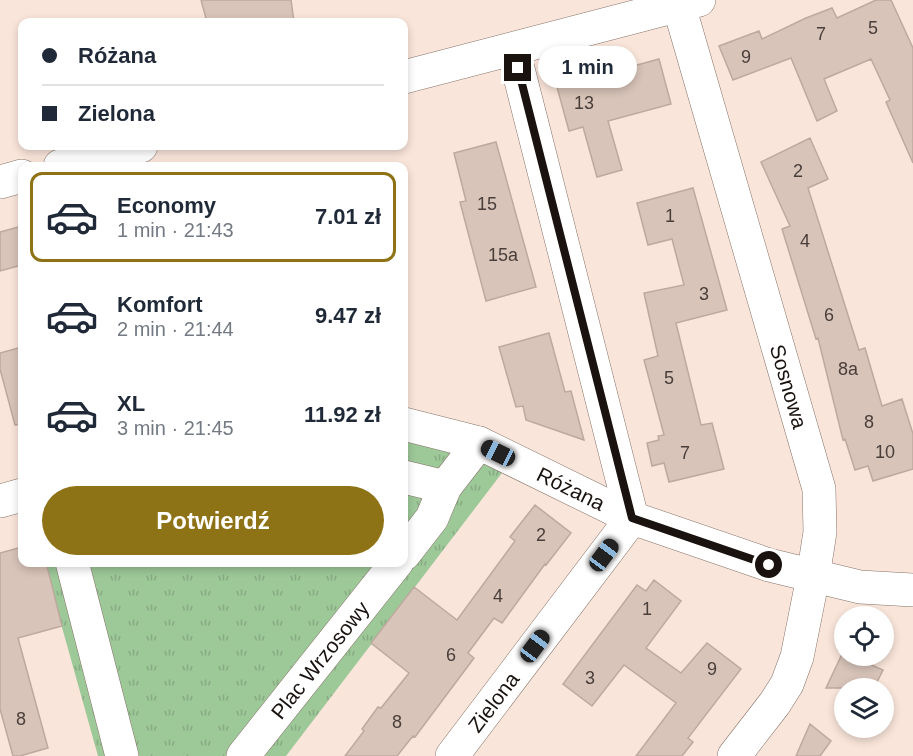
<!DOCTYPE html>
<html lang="pl">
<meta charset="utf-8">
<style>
body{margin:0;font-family:Helvetica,sans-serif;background:#f2f2f3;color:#1f2937;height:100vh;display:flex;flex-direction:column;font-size:22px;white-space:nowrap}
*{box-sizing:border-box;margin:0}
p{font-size:20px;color:#747a83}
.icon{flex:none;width:33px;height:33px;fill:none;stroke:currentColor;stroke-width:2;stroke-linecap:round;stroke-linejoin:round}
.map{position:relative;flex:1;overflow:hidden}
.drawer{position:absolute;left:18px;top:162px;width:390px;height:405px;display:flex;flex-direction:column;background:#fff;border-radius:12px;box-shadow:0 3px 9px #0003}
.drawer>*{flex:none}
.guide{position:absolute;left:18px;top:18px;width:390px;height:132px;border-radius:12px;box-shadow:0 3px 9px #0003;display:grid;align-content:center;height:132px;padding:0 24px;background:#fff}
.tools{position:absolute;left:834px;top:606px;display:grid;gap:12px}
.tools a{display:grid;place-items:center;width:60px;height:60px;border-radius:50%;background:#fff;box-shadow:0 3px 9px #0003;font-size:30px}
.end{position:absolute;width:27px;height:27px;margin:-14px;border:8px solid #19120f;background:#fff;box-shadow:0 0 0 3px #fff}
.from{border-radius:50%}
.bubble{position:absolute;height:42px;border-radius:21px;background:#fff;box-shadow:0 3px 9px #0003;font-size:20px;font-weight:700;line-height:42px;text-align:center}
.car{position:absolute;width:18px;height:36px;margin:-18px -9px;border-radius:8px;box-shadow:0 0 4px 2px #0007;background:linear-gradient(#222 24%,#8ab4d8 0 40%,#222 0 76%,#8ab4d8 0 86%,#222 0)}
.guide b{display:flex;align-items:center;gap:21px;height:57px;font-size:22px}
.guide b+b{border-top:2px solid #e0e1e3}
.guide i{width:15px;height:15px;background:#1f2937}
ul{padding:10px 0 0;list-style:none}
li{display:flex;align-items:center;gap:18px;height:90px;margin:0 12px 9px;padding:0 12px;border:3px solid transparent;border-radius:12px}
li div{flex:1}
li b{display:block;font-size:22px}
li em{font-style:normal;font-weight:700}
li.current{border-color:#8e7216}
li>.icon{width:54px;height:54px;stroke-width:1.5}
.primary-button{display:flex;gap:12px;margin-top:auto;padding:12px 24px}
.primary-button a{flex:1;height:69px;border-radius:36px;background:#8e7216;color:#fff;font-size:24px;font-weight:700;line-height:69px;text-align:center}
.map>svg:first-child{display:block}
.park{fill:url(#park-tufts)}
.building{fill:#d8c4b9;stroke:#bda99e;stroke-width:1.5}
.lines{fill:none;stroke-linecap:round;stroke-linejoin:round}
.minor-casing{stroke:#867369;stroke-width:34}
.minor{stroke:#fff;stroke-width:33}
.route{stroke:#19120f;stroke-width:8}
.labels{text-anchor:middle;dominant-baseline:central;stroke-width:4.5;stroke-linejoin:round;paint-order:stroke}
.number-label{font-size:18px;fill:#493e3a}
.street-label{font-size:21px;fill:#19120f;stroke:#fae5da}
</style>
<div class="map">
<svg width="913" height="756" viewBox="0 0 913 756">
<defs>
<pattern id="park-tufts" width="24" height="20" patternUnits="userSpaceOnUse" patternTransform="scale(1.5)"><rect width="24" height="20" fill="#9dc898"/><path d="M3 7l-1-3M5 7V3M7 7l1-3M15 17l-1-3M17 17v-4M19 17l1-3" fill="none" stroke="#87ab82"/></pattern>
</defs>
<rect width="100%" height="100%" fill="#fae5da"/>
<path class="park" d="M404 439 505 469 286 756H98L44 563 404 562Z"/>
<path class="building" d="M201 0H291L294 22H207Z
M876 0H891L913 48V163L886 102 890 100 871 59 824 79 837 111 817 121 791 58 733 80 719 46 759 31 762 39 806 18 832 8 837 18Z
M659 59 671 104 608 121 622 170 597 177 583 127 569 131 557 87Z
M810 138 828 179 808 188 859 350 865 348 882 406 902 399 913 434V469L873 481 868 466 855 470 845 439 843 440 818 338 816 339 782 229 790 226 761 162Z
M496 142 536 287 486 301 460 202 466 201 454 153Z
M693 188 727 310 676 323 701 425 712 423 724 469 669 482 664 463 652 466 647 443 659 440 658 436 664 435 644 360 658 356 644 293 684 285 672 239 648 245 637 203Z
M22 226V265L0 271V232Z
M549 333 565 392 571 391 584 440 526 420 523 406 516 407 499 347Z
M22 347V424L15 425 0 369V353Z
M535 505 571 533 546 565 545 564 502 623 494 618 468 653 474 658 415 737 413 736 397 756H345L364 731 362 729 378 707 381 708 409 673 371 643 414 587 457 620 515 541 510 537Z
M22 547V562H46L62 626 18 638 48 748 20 756H13L0 709V553Z
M654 580 681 601 646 648 681 673 707 643 741 669 688 738 693 742 682 756H636L676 703 624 665 592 706 563 684 637 585 646 591Z
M844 639V656H868L865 662 883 670 874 688H826L843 652 840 650Z
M810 724 831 741 820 756H796Z"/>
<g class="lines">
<defs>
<g id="minor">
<path id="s1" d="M679 6 819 489 820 532 813 577 797 657 787 684 775 703 734 756"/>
<path d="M404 77 699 0"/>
<path d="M60 166 141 146"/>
<path d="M0 182 22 176"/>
<path id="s2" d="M404 424 479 443 632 518 769 565 860 587 913 590"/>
<path d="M404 477 445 487"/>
<path d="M0 501 22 495"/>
<path d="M404 554 432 518 445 487 479 443"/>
<path d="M72 562 122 756"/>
<path id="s3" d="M243 756 397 562"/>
<path id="s4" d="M452 756 632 518 513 49"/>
</g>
</defs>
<use href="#minor" class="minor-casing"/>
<use href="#minor" class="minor"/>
</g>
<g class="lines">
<path class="route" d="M518 68 632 518 769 565"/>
</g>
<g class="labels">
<g class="number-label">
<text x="873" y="28">5</text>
<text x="821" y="34">7</text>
<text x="746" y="57">9</text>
<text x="584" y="103">13</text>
<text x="798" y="171">2</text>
<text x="487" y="204">15</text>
<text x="670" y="216">1</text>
<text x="805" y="241">4</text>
<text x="503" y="255">15a</text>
<text x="704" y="294">3</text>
<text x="829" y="315">6</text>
<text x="848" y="369">8a</text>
<text x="669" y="378">5</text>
<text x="869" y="422">8</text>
<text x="885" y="452">10</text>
<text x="685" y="453">7</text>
<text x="541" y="535">2</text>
<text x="498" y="596">4</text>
<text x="647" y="609">1</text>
<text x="451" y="655">6</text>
<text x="712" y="669">9</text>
<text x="590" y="678">3</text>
<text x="21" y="719">8</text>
<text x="397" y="722">8</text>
</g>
<g class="street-label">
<text stroke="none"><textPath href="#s1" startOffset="396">Sosnowa</textPath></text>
<text stroke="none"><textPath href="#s2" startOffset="180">Różana</textPath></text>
<text stroke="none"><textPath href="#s3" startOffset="123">Plac Wrzosowy</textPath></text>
<text stroke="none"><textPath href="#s4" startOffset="68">Zielona</textPath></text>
</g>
</g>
</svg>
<div class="tools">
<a><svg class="icon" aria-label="locate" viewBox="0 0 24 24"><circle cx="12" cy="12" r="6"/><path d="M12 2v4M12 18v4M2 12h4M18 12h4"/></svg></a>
<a><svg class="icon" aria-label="layers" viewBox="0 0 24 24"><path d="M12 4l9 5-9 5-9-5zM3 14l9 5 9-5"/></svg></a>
</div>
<i class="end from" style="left:769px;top:565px"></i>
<i class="end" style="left:518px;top:68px"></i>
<div class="bubble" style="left:538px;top:46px;width:99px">1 min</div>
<i class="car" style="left:498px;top:453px;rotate:296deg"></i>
<i class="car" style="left:604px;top:555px;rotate:37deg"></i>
<i class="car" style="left:535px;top:646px;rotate:37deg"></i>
<div class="guide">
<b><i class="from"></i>Różana</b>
<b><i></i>Zielona</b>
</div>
<section class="drawer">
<ul>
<li class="current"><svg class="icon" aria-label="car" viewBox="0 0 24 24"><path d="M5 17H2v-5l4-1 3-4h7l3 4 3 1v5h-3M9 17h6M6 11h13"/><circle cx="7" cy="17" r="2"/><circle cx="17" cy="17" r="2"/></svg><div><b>Economy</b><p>1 min · 21:43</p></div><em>7.01 zł</em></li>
<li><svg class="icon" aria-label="car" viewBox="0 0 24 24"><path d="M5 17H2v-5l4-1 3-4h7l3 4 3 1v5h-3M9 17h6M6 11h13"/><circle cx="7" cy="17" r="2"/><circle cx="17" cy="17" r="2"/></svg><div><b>Komfort</b><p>2 min · 21:44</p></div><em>9.47 zł</em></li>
<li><svg class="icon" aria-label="car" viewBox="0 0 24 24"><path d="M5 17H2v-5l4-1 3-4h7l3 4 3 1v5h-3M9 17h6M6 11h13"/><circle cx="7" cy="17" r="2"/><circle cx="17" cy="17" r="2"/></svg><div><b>XL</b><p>3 min · 21:45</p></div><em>11.92 zł</em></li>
</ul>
<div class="primary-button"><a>Potwierdź</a></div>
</section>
</div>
